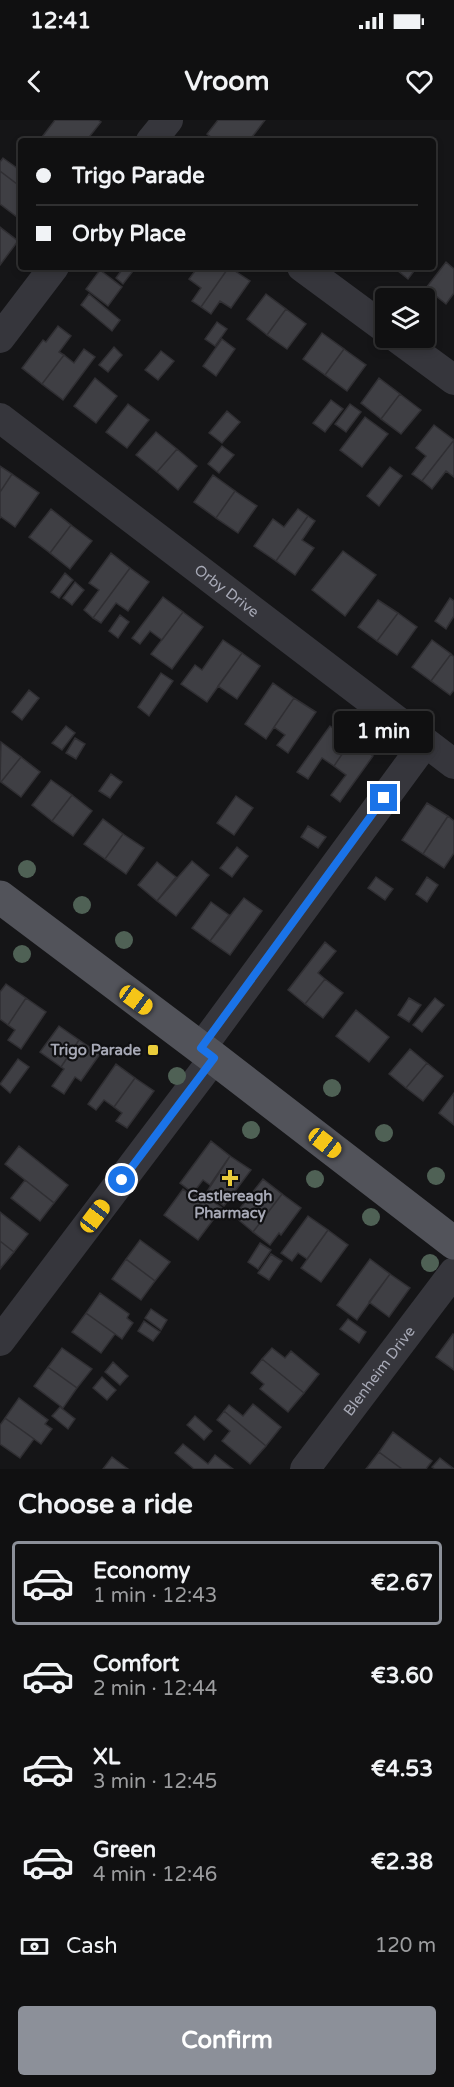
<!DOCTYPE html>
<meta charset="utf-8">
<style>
body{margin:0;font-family:"Varela Round",sans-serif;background:#1e1e1f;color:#f1f3f6;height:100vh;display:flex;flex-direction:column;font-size:22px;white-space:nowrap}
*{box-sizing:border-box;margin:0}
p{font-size:20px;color:#9c9d9f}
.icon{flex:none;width:33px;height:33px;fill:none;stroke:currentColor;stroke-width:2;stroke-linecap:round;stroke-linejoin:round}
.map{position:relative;height:1349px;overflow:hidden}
.sheet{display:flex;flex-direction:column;background:#101011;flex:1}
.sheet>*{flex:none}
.banner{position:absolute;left:18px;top:18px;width:418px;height:132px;border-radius:6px;box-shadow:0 3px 9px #0003,0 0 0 2px #303031;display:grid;align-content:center;height:132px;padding:0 18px;background:#101011}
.controls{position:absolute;left:375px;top:168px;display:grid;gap:12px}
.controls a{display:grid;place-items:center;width:60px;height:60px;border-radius:6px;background:#101011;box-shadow:0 3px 9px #0003,0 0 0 2px #303031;font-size:30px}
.end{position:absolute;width:27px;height:27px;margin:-14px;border:8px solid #1a73e8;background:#fff;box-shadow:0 0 0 3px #fff}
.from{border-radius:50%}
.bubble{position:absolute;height:42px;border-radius:6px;background:#101011;box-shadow:0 3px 9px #0003,0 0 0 2px #303031;font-size:20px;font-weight:700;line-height:42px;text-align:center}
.car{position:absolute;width:18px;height:36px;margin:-18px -9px;border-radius:8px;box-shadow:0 0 4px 2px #0007;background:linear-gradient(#f5c518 24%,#345 0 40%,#f5c518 0 76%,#345 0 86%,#f5c518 0)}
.banner b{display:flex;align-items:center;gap:21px;height:57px;font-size:22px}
.banner b+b{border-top:2px solid #303031}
.banner i{width:15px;height:15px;background:#f1f3f6}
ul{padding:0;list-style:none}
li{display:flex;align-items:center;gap:18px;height:84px;margin:0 12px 9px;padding:0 6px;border:3px solid transparent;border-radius:6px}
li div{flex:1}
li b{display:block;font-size:22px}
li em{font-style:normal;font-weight:700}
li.on{border-color:#8c9099}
li>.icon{width:54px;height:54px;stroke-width:1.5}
h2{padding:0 18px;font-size:27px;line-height:72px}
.pay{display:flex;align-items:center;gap:15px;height:66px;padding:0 18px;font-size:22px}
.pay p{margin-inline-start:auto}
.action{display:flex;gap:12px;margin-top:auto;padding:12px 18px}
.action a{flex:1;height:69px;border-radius:6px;background:#8c9099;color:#fff;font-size:24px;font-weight:700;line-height:69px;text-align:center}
.status{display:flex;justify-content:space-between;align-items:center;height:42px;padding:0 30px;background:#101011;direction:ltr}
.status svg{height:16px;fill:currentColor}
header{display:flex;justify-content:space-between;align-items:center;height:78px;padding:0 18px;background:#101011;font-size:27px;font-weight:700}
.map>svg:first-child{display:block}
.building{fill:#3f3f44;stroke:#302f33;stroke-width:1.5}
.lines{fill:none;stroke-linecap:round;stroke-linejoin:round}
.minor{stroke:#36363c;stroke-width:30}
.major{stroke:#52535a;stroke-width:33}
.tree{fill:#4f6155}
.route{stroke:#1a73e8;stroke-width:8}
.poi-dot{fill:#e9cc3b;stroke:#101012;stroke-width:2}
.labels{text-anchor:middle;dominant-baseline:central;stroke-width:4.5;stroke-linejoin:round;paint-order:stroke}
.street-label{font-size:15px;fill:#a7a9b6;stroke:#101012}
.poi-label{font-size:15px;font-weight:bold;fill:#a7a9b6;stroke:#101012;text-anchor:end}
</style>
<div class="status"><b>12:41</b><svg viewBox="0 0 49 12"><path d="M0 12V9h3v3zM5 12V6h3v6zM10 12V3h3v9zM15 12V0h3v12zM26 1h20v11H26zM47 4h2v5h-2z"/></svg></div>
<header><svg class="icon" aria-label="back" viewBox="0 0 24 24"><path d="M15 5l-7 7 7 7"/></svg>Vroom<svg class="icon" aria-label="heart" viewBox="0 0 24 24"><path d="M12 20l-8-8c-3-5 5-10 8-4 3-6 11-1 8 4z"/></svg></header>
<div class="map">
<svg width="454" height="1349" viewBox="0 0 454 1349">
<rect width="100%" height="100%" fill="#151517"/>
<path class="building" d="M55 0H98L101 2 86 21H39Z
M218 0H265L249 21H216L207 14Z
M3 38 17 48 21 42V67L0 51V42Z
M0 51 21 67V100L0 84Z
M0 107 18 121 0 145Z
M446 142 454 149V173L446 184 426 168Z
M124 147H136L123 164 116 158Z
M198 147H229L201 187 192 181 201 168 189 159Z
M229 147 250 161 231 188 220 181 211 194 201 187Z
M393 147H417L408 159Z
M100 150 122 167 108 186 86 169Z
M89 174 120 200 112 211 81 185Z
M266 174 286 189 267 215 247 199Z
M286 189 306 204 287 229 267 215Z
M217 202 227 209 215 226 205 219Z
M58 206 71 216 59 232 64 235 42 264 22 248 43 220 46 222Z
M322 213 344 229 325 255 303 239Z
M222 219 235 229 216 256 203 246Z
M114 227 122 235 108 252 99 245Z
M84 229 95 237 63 280 42 264 64 235 74 243Z
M344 229 366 245 347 271 325 255Z
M161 231 174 241 158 260 145 250Z
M95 258 117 276 96 303 74 286Z
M379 258 400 274 381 299 361 283Z
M400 274 421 290 401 314 381 299Z
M331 280 343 289 325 312 313 303Z
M128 284 149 300 127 328 106 312Z
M350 284 361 292 346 312 335 304Z
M227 291 240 302 222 323 209 313Z
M365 297 388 314 362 347 340 330Z
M434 305 454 320 422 361 412 354 426 336 416 328Z
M156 312 177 329 157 352 136 335Z
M454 320V357L446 351 432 369 422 361Z
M222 326 234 335 219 353 208 344Z
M177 329 197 346 178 370 157 352Z
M0 346 12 354 0 372Z
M390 347 402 356 379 386 367 376Z
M12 354 39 373 15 407 1 397 0 398V372Z
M213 355 235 371 216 398 194 382Z
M235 371 257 386 238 413 216 398Z
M51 389 71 405 50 433 29 417Z
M298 389 308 396 276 441 254 426 273 399 284 407Z
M308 396 315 401 302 420 314 428 295 455 276 441Z
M71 405 92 421 70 449 50 433Z
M343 431 376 455 345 496 312 470Z
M111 433 130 448 93 498 84 490 99 470 89 463Z
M130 448 149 462 128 491 116 483 101 503 93 498Z
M65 453 73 460 59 478 51 472Z
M75 462 84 470 72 485 63 478Z
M163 477 183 492 162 520 150 511 140 524 132 518Z
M450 478 454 481V496L446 509 435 501Z
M378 480 398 493 377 521 358 507Z
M183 492 203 507 172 549 151 534Z
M398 493 417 507 397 535 377 521Z
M120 495 129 502 118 518 109 511Z
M223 520 242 533 207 582 181 564 195 545 202 550Z
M432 520 451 534 431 561 412 547Z
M242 533 260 546 237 579 218 566Z
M451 534 454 537V570L450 575 431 561Z
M161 553 173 561 149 596 138 587Z
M273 563 294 578 266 619 245 604Z
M29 570 39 578 22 600 12 592Z
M294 578 316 592 288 633 277 625 285 615 274 607Z
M66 606 75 613 62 630 52 623Z
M330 606 351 621 334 646 322 638 308 659 297 652Z
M75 618 85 624 76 639 66 633Z
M351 621 373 636 340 682 331 675 346 655 334 646Z
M1 622 21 637 1 662 0 661Z
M21 637 40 652 21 677 1 662Z
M111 654 122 662 110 678 99 671Z
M51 660 72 675 52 701 32 685Z
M72 675 92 691 73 716 52 701Z
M236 676 253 688 234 715 217 703Z
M427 683 448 696 423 734 402 720Z
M448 696 454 701V733L444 748 423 734Z
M103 699 123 714 105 739 84 724Z
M308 706 326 717 318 728 301 717Z
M123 714 144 728 126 754 105 739Z
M237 727 248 736 232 757 220 748Z
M192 741 209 755 176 796 157 781Z
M157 742 176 757 157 781 138 765Z
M376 757 393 769 385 780 368 768Z
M427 757 438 765 427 782 416 774Z
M244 778 262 791 230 835 210 821Z
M211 782 229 795 210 821 192 808Z
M325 822 336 831 318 853 325 859 305 884 288 870Z
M325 859 343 873 323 898 305 884Z
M6 864 26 878 8 905 0 899V872Z
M26 878 46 892 21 929 8 920 15 910 8 905Z
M409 878 421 885 409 902 398 895Z
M435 878 444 885 422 912 413 905Z
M356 890 389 917 369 942 336 916Z
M59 906 79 920 61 947 40 932Z
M79 920 100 934 81 961 75 957 64 974 52 966 64 949 61 947Z
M410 929 427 943 406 968 389 954Z
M18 939 29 947 10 973 0 964Z
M427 943 443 956 423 981 406 968Z
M116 944 135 958 114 987 104 980 96 990 88 984Z
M135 958 154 971 127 1008 116 1001 122 993 114 987Z
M454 973V1005L439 993Z
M211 1021 230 1036 210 1065 203 1060 193 1073 180 1063Z
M19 1026 68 1065 54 1083 5 1044Z
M230 1036 251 1050 224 1086 206 1073Z
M263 1059 282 1074 253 1112 234 1096Z
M25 1060 54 1083 40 1101 11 1078Z
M183 1069 193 1077 198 1071 222 1088 198 1120 164 1095Z
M282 1074 301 1088 281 1115 279 1113 270 1125 253 1112Z
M0 1092 28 1114 14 1132 0 1121Z
M308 1096 328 1110 307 1139 298 1133 292 1141 281 1133Z
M328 1110 348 1125 321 1162 301 1148Z
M140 1120 170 1142 155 1161 126 1139Z
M0 1121 14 1132 0 1149Z
M260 1123 271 1130 258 1149 248 1142Z
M271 1134 282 1141 269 1160 258 1153Z
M126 1139 155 1161 141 1180 112 1159Z
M370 1139 390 1154 357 1200 337 1185Z
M390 1154 410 1168 389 1197 369 1182Z
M100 1173 129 1194 127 1198 133 1203 122 1219 86 1193Z
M151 1189 167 1200 161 1210 145 1198Z
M86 1193 115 1214 101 1233 72 1212Z
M348 1199 366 1212 359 1223 340 1209Z
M144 1201 160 1212 153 1221 138 1211Z
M453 1214 454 1215V1250L436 1237Z
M62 1228 92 1249 77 1268 48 1247Z
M272 1228 285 1238 291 1231 319 1254 304 1273 262 1239Z
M262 1239 304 1273 288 1292 260 1269 264 1264 251 1253Z
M113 1242 128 1256 120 1265 105 1252Z
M48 1247 77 1268 63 1288 34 1266Z
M102 1257 116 1270 107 1280 93 1268Z
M19 1278 48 1300 45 1304 52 1309 41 1324 5 1298Z
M253 1284 281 1307 266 1326 224 1291 229 1285 243 1296Z
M60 1287 75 1299 68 1309 52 1296Z
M224 1291 266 1326 250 1344 222 1321 230 1311 217 1300Z
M195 1296 212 1311 204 1320 187 1305Z
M5 1298 34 1319 20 1338 0 1324V1305Z
M393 1312 432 1341 426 1349H402L379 1332Z
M183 1324 208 1344 215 1335 233 1349H194L175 1333Z
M379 1332 402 1349H366Z
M112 1337 128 1349H103Z
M440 1338 454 1349H435L432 1347Z"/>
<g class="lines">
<g class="minor">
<path d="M151 21 168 0"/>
<path d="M302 147 386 209"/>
<path d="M0 218 54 147"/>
<path d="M397 218 454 260"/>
<path id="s1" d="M0 298 454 644"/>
<path d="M201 928 425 623"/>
<path d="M0 1221 214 938"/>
<path id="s2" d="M305 1349 454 1152"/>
</g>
<path class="major" d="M0 777 214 938 454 1123"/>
</g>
<g class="tree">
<circle cx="27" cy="749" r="9"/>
<circle cx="82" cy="785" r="9"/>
<circle cx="124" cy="820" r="9"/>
<circle cx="22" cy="834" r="9"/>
<circle cx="177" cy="956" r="9"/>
<circle cx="332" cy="968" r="9"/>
<circle cx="251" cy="1010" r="9"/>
<circle cx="384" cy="1013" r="9"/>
<circle cx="436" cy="1056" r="9"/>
<circle cx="315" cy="1059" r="9"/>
<circle cx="371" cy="1097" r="9"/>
<circle cx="430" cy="1143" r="9"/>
</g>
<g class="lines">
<path class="route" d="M122 1060 214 938 201 928 384 678"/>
</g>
<g class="poi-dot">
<rect x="147" y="924" width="12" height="12" rx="3"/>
<path d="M227 1049h6v6h6v6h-6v6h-6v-6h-6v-6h6z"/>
</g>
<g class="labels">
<g class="street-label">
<text stroke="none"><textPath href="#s1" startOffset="285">Orby Drive</textPath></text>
<text stroke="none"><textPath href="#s2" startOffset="123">Blenheim Drive</textPath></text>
</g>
<g class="poi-label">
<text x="141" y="930">Trigo Parade</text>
<text x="230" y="1076" text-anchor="middle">Castlereagh<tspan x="230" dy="17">Pharmacy</tspan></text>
</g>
</g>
</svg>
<div class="controls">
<a><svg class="icon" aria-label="layers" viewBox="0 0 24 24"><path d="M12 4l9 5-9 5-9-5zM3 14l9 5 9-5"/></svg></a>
</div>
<i class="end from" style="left:122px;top:1060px"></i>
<i class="end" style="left:384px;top:678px"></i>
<div class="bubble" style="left:334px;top:591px;width:99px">1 min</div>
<i class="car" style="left:136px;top:880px;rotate:126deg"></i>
<i class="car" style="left:325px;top:1023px;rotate:128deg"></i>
<i class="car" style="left:95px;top:1096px;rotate:37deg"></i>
<div class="banner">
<b><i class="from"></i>Trigo Parade</b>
<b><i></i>Orby Place</b>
</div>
</div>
<section class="sheet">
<h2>Choose a ride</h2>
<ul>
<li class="on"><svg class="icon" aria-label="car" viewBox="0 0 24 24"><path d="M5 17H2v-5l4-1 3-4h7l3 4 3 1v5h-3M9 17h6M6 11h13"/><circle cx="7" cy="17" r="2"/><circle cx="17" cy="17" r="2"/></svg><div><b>Economy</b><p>1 min · 12:43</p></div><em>€2.67</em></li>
<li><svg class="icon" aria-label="car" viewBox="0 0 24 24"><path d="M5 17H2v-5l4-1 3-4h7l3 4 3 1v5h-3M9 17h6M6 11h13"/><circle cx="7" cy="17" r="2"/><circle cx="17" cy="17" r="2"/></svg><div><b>Comfort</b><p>2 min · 12:44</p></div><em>€3.60</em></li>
<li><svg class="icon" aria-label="car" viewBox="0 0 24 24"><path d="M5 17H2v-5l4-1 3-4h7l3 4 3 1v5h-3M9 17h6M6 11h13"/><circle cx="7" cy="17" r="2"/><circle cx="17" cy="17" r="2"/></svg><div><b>XL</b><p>3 min · 12:45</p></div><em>€4.53</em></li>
<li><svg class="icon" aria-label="car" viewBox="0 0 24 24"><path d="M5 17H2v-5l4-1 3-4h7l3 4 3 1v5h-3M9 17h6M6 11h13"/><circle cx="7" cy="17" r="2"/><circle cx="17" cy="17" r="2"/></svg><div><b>Green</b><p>4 min · 12:46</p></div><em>€2.38</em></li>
</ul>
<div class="pay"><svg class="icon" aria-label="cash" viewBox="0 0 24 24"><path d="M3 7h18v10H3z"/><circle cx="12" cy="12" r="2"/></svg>Cash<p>120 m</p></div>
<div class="action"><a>Confirm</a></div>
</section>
